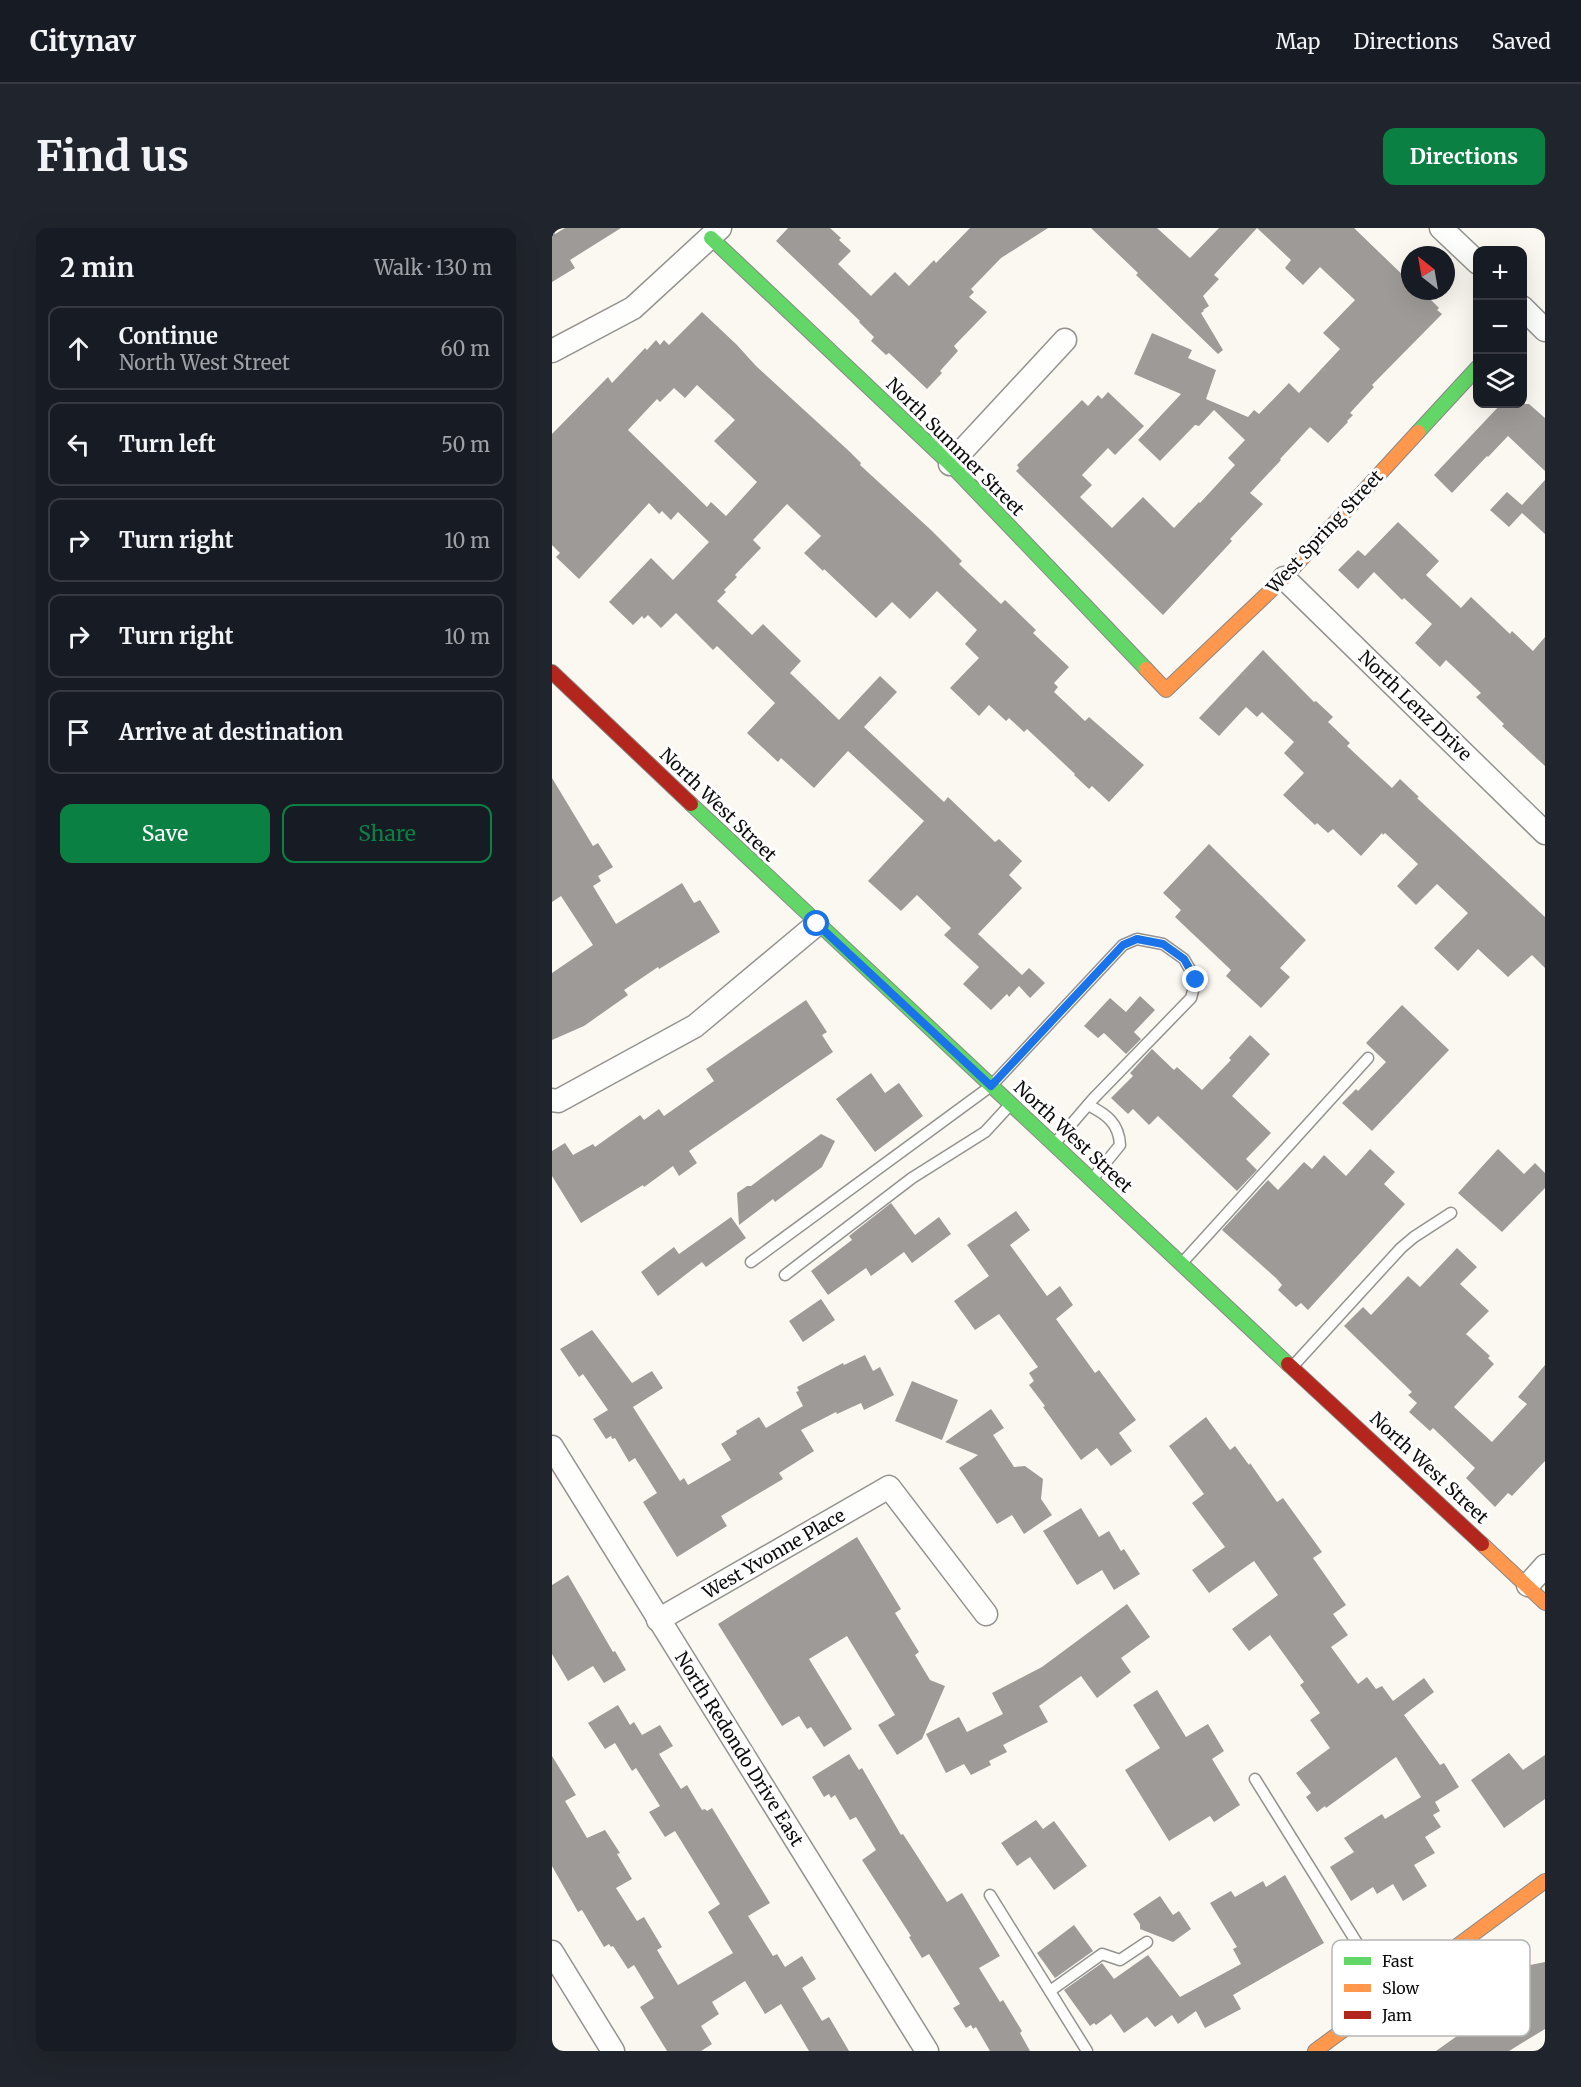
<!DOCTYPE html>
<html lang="en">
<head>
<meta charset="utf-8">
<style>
  body { margin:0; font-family:Merriweather,serif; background:#20242c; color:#f1f3f6 }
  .controls { position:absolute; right:18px; top:18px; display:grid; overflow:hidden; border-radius:12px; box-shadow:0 6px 24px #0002 }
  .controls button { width:54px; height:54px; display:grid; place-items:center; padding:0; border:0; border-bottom:2px solid #363941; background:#171b24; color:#f1f3f6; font:30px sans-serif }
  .compass { position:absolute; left:849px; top:18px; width:54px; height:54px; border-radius:50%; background:#171b24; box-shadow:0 6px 24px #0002; rotate:329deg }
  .stop { position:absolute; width:18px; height:18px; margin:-14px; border:4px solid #1a73e8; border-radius:50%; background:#fff }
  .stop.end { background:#1a73e8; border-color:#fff; box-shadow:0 2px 6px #0008 }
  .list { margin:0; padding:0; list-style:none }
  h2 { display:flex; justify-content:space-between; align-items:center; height:78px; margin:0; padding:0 24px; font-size:26px }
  h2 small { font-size:20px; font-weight:400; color:#9ea1a6 }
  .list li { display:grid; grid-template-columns:39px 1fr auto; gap:18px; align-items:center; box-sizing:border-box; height:84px; margin:0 12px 12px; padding:0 12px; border:2px solid #363941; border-radius:12px }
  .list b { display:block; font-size:22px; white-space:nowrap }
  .list p { margin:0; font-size:20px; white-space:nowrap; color:#9ea1a6 }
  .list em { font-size:20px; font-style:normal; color:#9ea1a6 }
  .actions { display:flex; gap:12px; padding:18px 24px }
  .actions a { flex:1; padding:14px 0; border:2px solid #0b8043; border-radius:12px; text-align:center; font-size:21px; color:#0b8043 }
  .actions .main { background:#0b8043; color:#fff }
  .icon { flex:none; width:33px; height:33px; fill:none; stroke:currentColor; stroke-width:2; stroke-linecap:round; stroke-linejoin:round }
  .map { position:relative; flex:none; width:993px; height:1823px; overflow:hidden; border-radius:12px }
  header { display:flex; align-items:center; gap:36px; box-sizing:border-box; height:84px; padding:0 30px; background:#171b24; border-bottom:2px solid #363941 }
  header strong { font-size:28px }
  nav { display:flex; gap:33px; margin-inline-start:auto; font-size:21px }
  .intro { display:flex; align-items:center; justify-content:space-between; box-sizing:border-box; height:144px; padding:0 36px }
  h1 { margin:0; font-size:42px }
  .button { padding:15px 27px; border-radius:12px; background:#0b8043; color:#fff; font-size:21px; font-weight:700 }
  main { display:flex; gap:36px; padding:0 36px }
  aside { flex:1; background:#171b24; border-radius:12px; box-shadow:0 6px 24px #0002 }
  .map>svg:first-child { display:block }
</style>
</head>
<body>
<header>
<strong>Citynav</strong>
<nav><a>Map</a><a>Directions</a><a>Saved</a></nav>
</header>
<div class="intro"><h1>Find us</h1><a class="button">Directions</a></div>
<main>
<aside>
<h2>2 min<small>Walk · 130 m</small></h2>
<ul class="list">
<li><svg class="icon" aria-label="ahead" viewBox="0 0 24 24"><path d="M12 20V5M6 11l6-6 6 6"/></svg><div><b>Continue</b><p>North West Street</p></div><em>60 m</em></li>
<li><svg class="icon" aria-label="left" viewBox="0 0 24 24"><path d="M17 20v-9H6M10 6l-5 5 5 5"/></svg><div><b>Turn left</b></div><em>50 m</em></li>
<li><svg class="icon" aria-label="right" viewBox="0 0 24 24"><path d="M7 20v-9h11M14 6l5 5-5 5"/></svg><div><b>Turn right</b></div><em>10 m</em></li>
<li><svg class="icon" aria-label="right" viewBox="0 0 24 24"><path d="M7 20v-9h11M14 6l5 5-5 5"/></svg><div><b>Turn right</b></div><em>10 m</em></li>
<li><svg class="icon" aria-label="arrive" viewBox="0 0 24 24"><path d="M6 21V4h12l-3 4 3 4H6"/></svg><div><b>Arrive at destination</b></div></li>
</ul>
<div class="actions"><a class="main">Save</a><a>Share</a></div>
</aside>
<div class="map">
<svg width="993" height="1823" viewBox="0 0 993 1823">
  <rect width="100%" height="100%" fill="#fbf8f1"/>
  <g fill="#9e9a97" fill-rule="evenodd">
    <path d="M 13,0 L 69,0 L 18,32 L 23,40 L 0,54 L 0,2 L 3,6 Z"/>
    <path d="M 236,0 L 278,0 L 289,10 L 287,12 L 299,23 L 286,36 L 319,68 L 343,44 L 357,58 L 382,32 L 384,35 L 418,0 L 496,0 L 449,30 L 419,61 L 422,64 L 417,69 L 435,84 L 402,118 L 406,123 L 388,143 L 390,145 L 375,161 L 337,125 L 334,127 L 319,113 L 322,109 L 307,94 L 308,93 L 224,13 Z"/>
    <path d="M 539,0 L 605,0 L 638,30 L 667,0 L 802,0 L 858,54 L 858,63 L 870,63 L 887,80 L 885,82 L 890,86 L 820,157 L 822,159 L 798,185 L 801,187 L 795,193 L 796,194 L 776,215 L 758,199 L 728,231 L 729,232 L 698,265 L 711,276 L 678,311 L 680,313 L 611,387 L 464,243 L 467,240 L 465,237 L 530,172 L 536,178 L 546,167 L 550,171 L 556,164 L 592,198 L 563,227 L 556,220 L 530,247 L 540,257 L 528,269 L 560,300 L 591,269 L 622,300 L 647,274 L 648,275 L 683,237 L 676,230 L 693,212 L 662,182 L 647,198 L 643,197 L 608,233 L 586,212 L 629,166 L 582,146 L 600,105 L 640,122 L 636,130 L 664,142 L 654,171 L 696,189 L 702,182 L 707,186 L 737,155 L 747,165 L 788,121 L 771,105 L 803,72 L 768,39 L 751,57 L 733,40 L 739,32 L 705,0 L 662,47 L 667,51 L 651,68 L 657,78 L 651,82 L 652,83 L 649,85 L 671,122 L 666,126 L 584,47 L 586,45 Z"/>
    <path d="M 150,84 L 185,117 L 204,138 L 298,224 L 309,235 L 308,237 L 379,302 L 410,333 L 407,336 L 449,376 L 453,372 L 484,402 L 481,405 L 517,439 L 502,455 L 506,459 L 502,464 L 533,493 L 537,489 L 592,537 L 557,574 L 540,558 L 537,561 L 522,547 L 523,546 L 475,501 L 472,504 L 457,490 L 454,493 L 437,477 L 427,488 L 398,460 L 427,430 L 413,416 L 425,402 L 385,363 L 358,391 L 340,374 L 324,390 L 272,341 L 271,343 L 252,325 L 269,308 L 235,276 L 201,312 L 209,320 L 183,347 L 185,349 L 172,362 L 174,364 L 165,373 L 200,407 L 211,396 L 249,433 L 238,445 L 287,492 L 328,448 L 345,464 L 312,499 L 392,574 L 396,569 L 443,614 L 447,611 L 470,633 L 457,647 L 470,660 L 426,706 L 470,747 L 477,740 L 493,755 L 478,770 L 467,758 L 457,769 L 455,766 L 439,782 L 411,756 L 427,739 L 392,707 L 399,700 L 365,667 L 349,683 L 316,653 L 372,593 L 296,523 L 262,560 L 229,530 L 226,534 L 195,505 L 223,475 L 165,418 L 161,422 L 124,385 L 109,400 L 96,387 L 92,391 L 90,388 L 81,397 L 57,374 L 99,330 L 121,352 L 157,314 L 126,284 L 119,292 L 110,283 L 107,286 L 97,275 L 27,351 L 4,329 L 8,325 L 0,317 L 0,206 L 56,149 L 60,155 L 93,120 L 95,122 L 104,112 L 108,117 L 112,112 L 117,117 ZM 145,157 L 183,192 L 162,213 L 205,254 L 174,288 L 159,274 L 155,279 L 76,202 L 105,171 L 108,174 L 122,160 L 133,170 Z"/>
    <path d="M 949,176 L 977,176 L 993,190 L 993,243 L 956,208 L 936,229 L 935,228 L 900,265 L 882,247 Z"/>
    <path d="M 993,252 L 993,306 L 970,285 L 957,299 L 938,282 L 955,264 L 970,277 Z"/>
    <path d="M 846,294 L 887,333 L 874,347 L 909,380 L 919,369 L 958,406 L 960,403 L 981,423 L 993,409 L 993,538 L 950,498 L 952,496 L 924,469 L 929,465 L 894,432 L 888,439 L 863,415 L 880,396 L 852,370 L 850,372 L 822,344 L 806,361 L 786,342 L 806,322 L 813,328 Z"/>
    <path d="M 711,422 L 762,474 L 764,473 L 781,489 L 776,494 L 798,515 L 795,518 L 840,560 L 848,551 L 867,569 L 865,570 L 993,689 L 993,740 L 980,727 L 956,749 L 926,721 L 906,743 L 882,720 L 916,685 L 885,656 L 864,677 L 845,658 L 866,636 L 833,605 L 831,607 L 830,605 L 809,628 L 781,601 L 776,605 L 765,595 L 763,597 L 731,567 L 752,545 L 732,525 L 742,514 L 710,484 L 705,489 L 694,479 L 667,508 L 647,490 Z"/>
    <path d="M 0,550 L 41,618 L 46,615 L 61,639 L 46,648 L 49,653 L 41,658 L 64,696 L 130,655 L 142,675 L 148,672 L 168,704 L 107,741 L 106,739 L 72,762 L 76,767 L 32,798 L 0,812 L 0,745 L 41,717 L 9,668 L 0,674 Z"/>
    <path d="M 657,616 L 754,712 L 728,740 L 738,749 L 709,780 L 674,748 L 679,742 L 623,689 L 629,682 L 611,665 Z"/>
    <path d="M 588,768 L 603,782 L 582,804 L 589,811 L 574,826 L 552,805 L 546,810 L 532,798 L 558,770 L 574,784 Z"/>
    <path d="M 254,772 L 275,804 L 270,807 L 281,824 L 137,923 L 145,935 L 127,948 L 121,938 L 92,959 L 91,957 L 29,995 L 0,948 L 0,923 L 13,915 L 21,927 L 41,916 L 43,919 L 88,887 L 92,892 L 107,881 L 112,888 L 162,853 L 154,841 Z"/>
    <path d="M 850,777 L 897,822 L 820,903 L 790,875 L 804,861 L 806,863 L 834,834 L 814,815 Z"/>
    <path d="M 698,807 L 718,826 L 680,868 L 719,905 L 694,931 L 705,942 L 685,963 L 606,888 L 597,897 L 581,881 L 576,886 L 559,870 L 581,848 L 578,845 L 600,821 L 622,842 L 625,839 L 650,862 L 679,832 L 677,830 Z"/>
    <path d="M 319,845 L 333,865 L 347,855 L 371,888 L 323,924 L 284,871 Z"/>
    <path d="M 269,906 L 283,913 L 270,939 L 223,974 L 221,971 L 187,997 L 185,965 L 195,958 L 199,958 Z"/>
    <path d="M 818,921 L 843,944 L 832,956 L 853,976 L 756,1082 L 749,1075 L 744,1079 L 726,1062 L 730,1057 L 724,1050 L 670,1002 L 716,952 L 726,962 L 752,934 L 760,941 L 772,927 L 794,948 Z"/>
    <path d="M 946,921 L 972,946 L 983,935 L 993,945 L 993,960 L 950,1004 L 906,965 Z"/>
    <path d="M 339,975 L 363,1007 L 387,989 L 399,1006 L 360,1035 L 352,1024 L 319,1048 L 314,1040 L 276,1067 L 259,1043 L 300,1012 L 297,1008 Z"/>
    <path d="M 464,983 L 478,1002 L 458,1017 L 495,1068 L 508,1058 L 521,1077 L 504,1091 L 543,1145 L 547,1142 L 584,1192 L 567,1205 L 580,1223 L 559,1238 L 545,1220 L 529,1232 L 491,1179 L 493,1178 L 477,1157 L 482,1153 L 477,1145 L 486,1139 L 447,1086 L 423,1102 L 402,1073 L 437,1048 L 415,1017 Z"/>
    <path d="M 179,989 L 194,1010 L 154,1039 L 150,1034 L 106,1068 L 89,1044 L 122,1019 L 127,1026 Z"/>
    <path d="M 905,1020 L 925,1039 L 908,1056 L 937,1083 L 914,1106 L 938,1128 L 936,1130 L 942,1136 L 902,1179 L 940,1214 L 975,1176 L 966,1169 L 993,1137 L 993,1233 L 960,1268 L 956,1265 L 943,1279 L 914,1250 L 923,1240 L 881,1200 L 878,1203 L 857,1184 L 865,1175 L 856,1167 L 860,1164 L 792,1098 L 811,1079 L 819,1087 L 856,1048 L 868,1059 Z"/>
    <path d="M 269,1071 L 283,1092 L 251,1114 L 237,1093 Z"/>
    <path d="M 40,1102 L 80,1155 L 100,1143 L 111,1160 L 81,1179 L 128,1253 L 132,1250 L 136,1257 L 179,1232 L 169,1216 L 185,1206 L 184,1203 L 207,1189 L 214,1200 L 251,1178 L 244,1164 L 247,1163 L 245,1159 L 291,1135 L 292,1137 L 313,1127 L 321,1143 L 328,1139 L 342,1167 L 312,1182 L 309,1175 L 285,1186 L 284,1184 L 249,1202 L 262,1223 L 227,1245 L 231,1251 L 169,1288 L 175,1298 L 125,1329 L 91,1274 L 105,1265 L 83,1230 L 77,1234 L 63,1210 L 60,1211 L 59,1208 L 54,1211 L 41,1191 L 56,1182 L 31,1146 L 27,1149 L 8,1121 Z"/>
    <path d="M 360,1153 L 406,1172 L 390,1212 L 343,1193 Z"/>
    <path d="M 439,1181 L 452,1200 L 441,1207 L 462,1239 L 473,1238 L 491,1251 L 489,1271 L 500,1287 L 472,1306 L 460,1287 L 445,1296 L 407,1240 L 426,1227 L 393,1214 Z"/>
    <path d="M 654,1189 L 678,1222 L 683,1218 L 697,1237 L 698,1235 L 725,1274 L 731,1270 L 770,1324 L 761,1330 L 794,1377 L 781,1386 L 796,1407 L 779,1419 L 806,1456 L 815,1449 L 824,1461 L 830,1458 L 841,1473 L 872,1450 L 882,1464 L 852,1487 L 888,1537 L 892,1535 L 907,1559 L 883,1574 L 888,1583 L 881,1587 L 889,1599 L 873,1609 L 883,1625 L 862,1637 L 875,1658 L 851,1673 L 841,1656 L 825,1666 L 821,1659 L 799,1673 L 778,1639 L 802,1624 L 792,1610 L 830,1586 L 833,1591 L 869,1569 L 844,1529 L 774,1580 L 773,1578 L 765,1584 L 754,1569 L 759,1565 L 744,1545 L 778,1520 L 758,1492 L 768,1485 L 748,1457 L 752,1454 L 718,1407 L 697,1423 L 680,1401 L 726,1367 L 702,1333 L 657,1365 L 640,1342 L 673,1319 L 640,1275 L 652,1266 L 617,1218 Z"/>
    <path d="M 529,1280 L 547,1309 L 557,1303 L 569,1323 L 572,1321 L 588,1346 L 562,1362 L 550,1342 L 525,1357 L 491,1303 Z"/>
    <path d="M 305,1309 L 349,1381 L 343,1385 L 367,1424 L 363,1427 L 378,1452 L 393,1458 L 370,1511 L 345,1527 L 326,1497 L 343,1487 L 295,1408 L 257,1431 L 300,1501 L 272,1519 L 259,1499 L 255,1501 L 247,1488 L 230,1498 L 166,1396 Z"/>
    <path d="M 16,1347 L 61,1424 L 63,1423 L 74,1442 L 52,1455 L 41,1438 L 16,1453 L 0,1426 L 0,1357 Z"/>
    <path d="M 575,1376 L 598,1409 L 569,1430 L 579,1444 L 545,1470 L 529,1448 L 487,1478 L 496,1494 L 451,1517 L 455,1524 L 437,1533 L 439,1537 L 419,1547 L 412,1536 L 394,1545 L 374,1506 L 407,1489 L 415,1504 L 451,1486 L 440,1465 L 490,1439 Z"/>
    <path d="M 605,1462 L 634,1509 L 656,1496 L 672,1523 L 660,1531 L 688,1577 L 662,1594 L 658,1588 L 617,1613 L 573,1542 L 608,1520 L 581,1477 Z"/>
    <path d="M 66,1477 L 78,1497 L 82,1494 L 90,1507 L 108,1497 L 121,1518 L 107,1526 L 129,1561 L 135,1557 L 150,1582 L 153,1581 L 155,1583 L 160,1580 L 218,1675 L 196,1688 L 221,1728 L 225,1726 L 233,1739 L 250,1728 L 264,1751 L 250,1760 L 270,1793 L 277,1789 L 297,1823 L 257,1823 L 229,1776 L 213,1786 L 193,1753 L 160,1774 L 167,1786 L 149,1798 L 160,1816 L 149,1823 L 115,1823 L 88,1779 L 102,1770 L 82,1737 L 76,1741 L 61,1718 L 59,1719 L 57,1716 L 52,1719 L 30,1682 L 26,1684 L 0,1638 L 0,1528 L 24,1567 L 13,1573 L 35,1610 L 53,1602 L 68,1625 L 65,1626 L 80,1651 L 64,1660 L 85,1693 L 92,1689 L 110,1719 L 105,1722 L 126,1757 L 181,1725 L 156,1684 L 168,1676 L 123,1603 L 113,1609 L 97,1584 L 108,1578 L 84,1540 L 80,1543 L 63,1515 L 53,1521 L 36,1495 Z"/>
    <path d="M 957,1525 L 971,1542 L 993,1527 L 993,1571 L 952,1600 L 919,1552 Z"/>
    <path d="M 297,1526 L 307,1542 L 310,1540 L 349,1607 L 351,1606 L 395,1674 L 410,1665 L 448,1728 L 427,1740 L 448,1774 L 451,1772 L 470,1803 L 468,1805 L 478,1823 L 438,1823 L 424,1799 L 421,1801 L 419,1797 L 414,1800 L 401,1780 L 408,1776 L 377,1726 L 370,1730 L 357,1709 L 359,1708 L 310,1632 L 324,1622 L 304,1589 L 298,1592 L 283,1567 L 279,1570 L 277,1566 L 272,1569 L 260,1549 Z"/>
    <path d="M 484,1592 L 491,1601 L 502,1593 L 535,1638 L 502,1662 L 478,1629 L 465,1638 L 449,1615 Z"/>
    <path d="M 733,1647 L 772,1715 L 681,1767 L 689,1781 L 653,1800 L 644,1783 L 626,1796 L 620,1787 L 603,1799 L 595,1789 L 572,1805 L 559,1786 L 544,1797 L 542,1795 L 538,1798 L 512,1762 L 550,1735 L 562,1751 L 596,1727 L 628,1769 L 689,1736 L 681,1721 L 685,1719 L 658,1675 L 679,1663 L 683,1669 L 711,1653 L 714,1659 Z"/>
    <path d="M 608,1668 L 621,1687 L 627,1683 L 639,1701 L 621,1714 L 588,1701 L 588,1696 L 581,1686 Z"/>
    <path d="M 522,1697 L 541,1723 L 503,1750 L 485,1725 Z"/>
    <path d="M 993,1734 L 993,1801 L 957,1823 L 884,1823 L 960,1769 L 953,1758 L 973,1743 L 973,1738 Z"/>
  </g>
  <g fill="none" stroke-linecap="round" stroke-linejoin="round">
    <g stroke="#949390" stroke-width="13">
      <g id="lane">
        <path d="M 536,877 C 554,886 567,895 568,917 L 542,949"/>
        <path d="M 199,1034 L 439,858 L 571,717 L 585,711 L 611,716 L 632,731 L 644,752 L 639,770 L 541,871 L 504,914"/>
        <path d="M 630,1035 L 816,830"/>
        <path d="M 233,1047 L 360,950 L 433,904 L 457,878"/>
        <path d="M 741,1138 L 849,1020 L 862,1009 L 899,985"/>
        <path d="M 703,1551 L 836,1765"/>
        <path d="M 438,1667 L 535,1823"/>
        <path d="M 498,1763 L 550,1726 L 568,1732 L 595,1714"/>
      </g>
    </g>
    <g stroke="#949390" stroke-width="25">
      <g id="street">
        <path d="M 889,0 L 926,35"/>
        <path d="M 970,79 L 993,102"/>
        <path d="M 0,123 L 81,80 L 168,0"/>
        <path d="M 398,236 L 513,112"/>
        <path d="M 732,350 L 993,605"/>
        <path d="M 0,872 L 6,873 L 143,798 L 265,696"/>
        <path d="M 0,1219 L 375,1823"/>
        <path d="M 976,1357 L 993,1338"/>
        <path d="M 106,1392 L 337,1259 L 434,1386"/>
        <path d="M 0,1724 L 61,1823"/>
      </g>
    </g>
    <g stroke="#8b8986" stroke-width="16">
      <g id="fast">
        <path d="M 159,10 L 398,236 L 594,441"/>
        <path d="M 866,204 L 926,139"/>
        <path d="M 139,576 L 736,1136"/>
      </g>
    </g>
    <g stroke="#8b8986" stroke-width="16">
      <g id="slow">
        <path d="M 594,441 L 614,462 L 732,350 L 866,204"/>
        <path d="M 930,1316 L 993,1375"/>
        <path d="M 763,1823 L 993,1653"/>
      </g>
    </g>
    <g stroke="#8b8986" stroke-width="16">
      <g id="jam">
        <path d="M 0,444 L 139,576"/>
        <path d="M 736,1136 L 930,1316"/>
      </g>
    </g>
    <use href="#lane" stroke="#fefefd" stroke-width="10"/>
    <use href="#street" stroke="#fefefd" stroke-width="22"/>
    <use href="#fast" stroke="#63d668" stroke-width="14"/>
    <use href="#slow" stroke="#ff974d" stroke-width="14"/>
    <use href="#jam" stroke="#b3261e" stroke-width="14"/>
  </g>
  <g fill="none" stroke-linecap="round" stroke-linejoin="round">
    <path stroke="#1a73e8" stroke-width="8" d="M 265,696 L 439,858 L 571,717 L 585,711 L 611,716 L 632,731 L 644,752"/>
  </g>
  <g text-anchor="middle" stroke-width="6" stroke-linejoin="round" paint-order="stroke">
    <g font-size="18" fill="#0d0d0d" stroke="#fff">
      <text transform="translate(403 219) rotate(45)" y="6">North Summer Street</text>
      <text transform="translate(773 304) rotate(-47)" y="6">West Spring Street</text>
      <text transform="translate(863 478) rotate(44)" y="6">North Lenz Drive</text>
      <text transform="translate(166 577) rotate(44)" y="6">North West Street</text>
      <text transform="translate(521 909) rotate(43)" y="6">North West Street</text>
      <text transform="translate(877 1240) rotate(43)" y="6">North West Street</text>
      <text transform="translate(222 1326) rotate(-30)" y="6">West Yvonne Place</text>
      <text transform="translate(187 1521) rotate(58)" y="6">North Redondo Drive East</text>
    </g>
  </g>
  <rect x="780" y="1712" width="198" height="96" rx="9" fill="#fff" stroke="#b6b6b6" stroke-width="1.5"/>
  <rect x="792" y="1729" width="27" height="8" fill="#63d668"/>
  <rect x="792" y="1756" width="27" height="8" fill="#ff974d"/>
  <rect x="792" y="1783" width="27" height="8" fill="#b3261e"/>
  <g font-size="16" fill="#0d0d0d">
    <text x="830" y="1739">Fast</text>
    <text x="830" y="1766">Slow</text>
    <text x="830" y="1793">Jam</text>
  </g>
</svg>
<div class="controls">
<button>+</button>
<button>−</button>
<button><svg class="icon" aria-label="layers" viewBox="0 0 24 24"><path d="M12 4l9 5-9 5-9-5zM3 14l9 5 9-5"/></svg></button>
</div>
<svg class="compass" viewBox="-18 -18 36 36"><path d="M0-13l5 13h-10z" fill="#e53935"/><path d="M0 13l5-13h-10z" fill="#9ea1a6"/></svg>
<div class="stop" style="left:265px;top:696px"></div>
<div class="stop end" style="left:644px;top:752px"></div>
</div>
</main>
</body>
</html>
